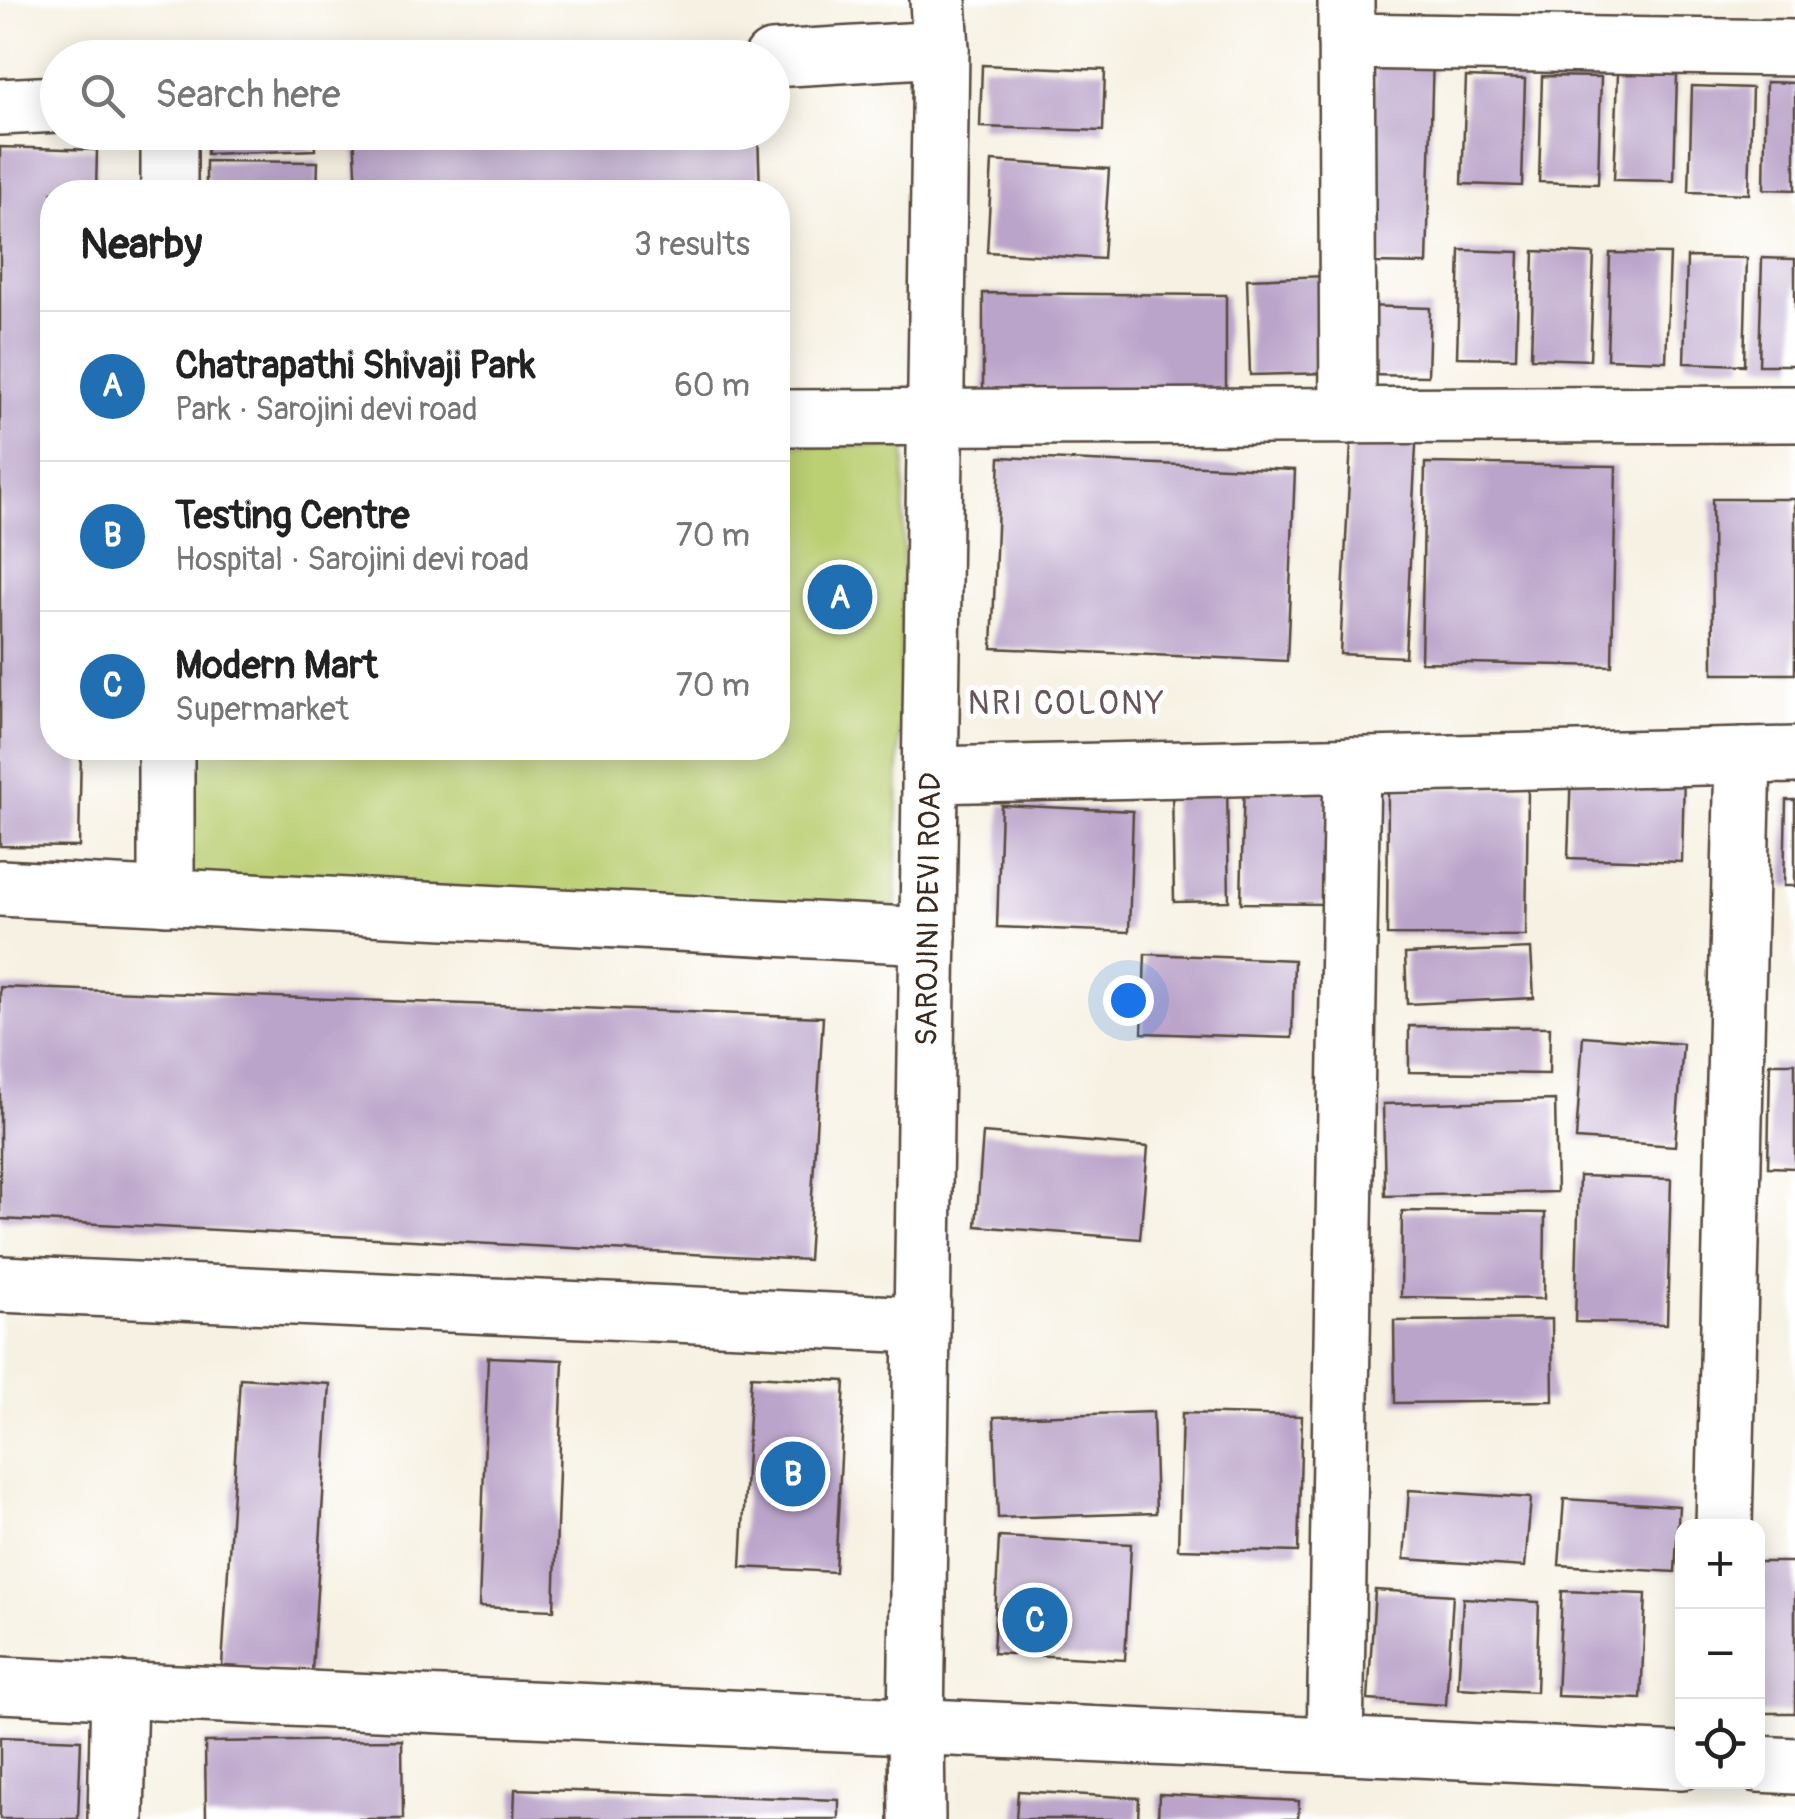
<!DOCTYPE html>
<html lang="en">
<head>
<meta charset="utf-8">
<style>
  body { margin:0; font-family:Pangolin,sans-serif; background:#f6f6f6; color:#222 }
  .controls { position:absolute; right:30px; bottom:30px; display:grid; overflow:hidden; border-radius:20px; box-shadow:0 5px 25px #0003 }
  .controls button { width:90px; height:90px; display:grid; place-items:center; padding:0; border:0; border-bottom:2px solid #e0e0e0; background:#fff; color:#222; font:50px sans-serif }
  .you { position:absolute; left:1128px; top:1000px; width:35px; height:35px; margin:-25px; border:8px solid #fff; border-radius:50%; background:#1a73e8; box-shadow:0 0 0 15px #1a73e833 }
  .badge { display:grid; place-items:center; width:65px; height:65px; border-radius:50%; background:#1f6fb2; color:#fff; font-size:32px; font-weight:700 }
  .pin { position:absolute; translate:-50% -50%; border:5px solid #fff; box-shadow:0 2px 10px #0006 }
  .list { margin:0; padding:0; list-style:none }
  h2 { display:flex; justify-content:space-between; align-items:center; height:130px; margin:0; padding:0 40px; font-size:42px }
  h2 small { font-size:32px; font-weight:400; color:#767676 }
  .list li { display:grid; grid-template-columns:65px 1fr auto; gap:30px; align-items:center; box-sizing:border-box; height:150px; padding:0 40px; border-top:2px solid #e0e0e0 }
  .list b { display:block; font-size:38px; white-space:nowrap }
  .list p { margin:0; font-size:32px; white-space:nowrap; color:#767676 }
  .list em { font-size:32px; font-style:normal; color:#767676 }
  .icon { flex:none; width:55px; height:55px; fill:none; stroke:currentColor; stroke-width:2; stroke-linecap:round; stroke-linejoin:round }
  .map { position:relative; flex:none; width:1795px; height:1819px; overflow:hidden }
  .search { position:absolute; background:#fff; box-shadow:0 5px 25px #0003; left:40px; top:40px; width:750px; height:110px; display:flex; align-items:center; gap:25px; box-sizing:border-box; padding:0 35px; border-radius:55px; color:#767676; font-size:38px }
  .panel { position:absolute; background:#fff; box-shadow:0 5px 25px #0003; left:40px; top:180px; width:750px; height:580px; border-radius:40px }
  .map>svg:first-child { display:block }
</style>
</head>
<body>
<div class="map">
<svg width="1795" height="1819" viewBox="0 0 1795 1819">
  <rect width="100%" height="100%" fill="#fff"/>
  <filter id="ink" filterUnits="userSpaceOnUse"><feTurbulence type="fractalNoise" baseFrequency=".01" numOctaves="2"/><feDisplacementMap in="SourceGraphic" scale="20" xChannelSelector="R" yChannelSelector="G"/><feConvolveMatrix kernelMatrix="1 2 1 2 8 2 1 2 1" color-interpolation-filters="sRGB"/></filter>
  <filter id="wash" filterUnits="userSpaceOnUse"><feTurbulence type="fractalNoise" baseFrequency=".0048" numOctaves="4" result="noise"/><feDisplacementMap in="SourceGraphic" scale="40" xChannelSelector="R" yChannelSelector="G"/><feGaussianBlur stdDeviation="2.25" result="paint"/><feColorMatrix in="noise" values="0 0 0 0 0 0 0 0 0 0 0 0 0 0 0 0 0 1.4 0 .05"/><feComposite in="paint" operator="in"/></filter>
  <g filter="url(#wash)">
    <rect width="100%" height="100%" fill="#f6f1e2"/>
    <path fill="#bbcf73" stroke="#7b7c48" stroke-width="2.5" d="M 778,444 L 905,447 L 896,907 L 176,893 L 179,748 L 778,748 Z"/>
    <g id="blocks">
      <g fill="#bba4ca">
        <path d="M 1375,53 L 1433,54 L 1427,264 L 1370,263 Z"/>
        <path d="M 982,65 L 1105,70 L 1103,131 L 980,127 Z"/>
        <path d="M 1618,73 L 1677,75 L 1674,181 L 1614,180 Z"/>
        <path d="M 1542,76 L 1601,77 L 1598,184 L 1539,182 Z"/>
        <path d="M 1466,77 L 1525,79 L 1522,186 L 1462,184 Z"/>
        <path d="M 1766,82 L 1795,83 L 1795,190 L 1764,189 Z"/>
        <path d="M 1692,86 L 1752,88 L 1749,194 L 1689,192 Z"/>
        <path d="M 207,132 L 314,132 L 315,150 L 207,154 Z"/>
        <path d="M 354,132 L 758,132 L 760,192 L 357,192 Z"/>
        <path d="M 0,147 L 97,150 L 96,192 L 52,192 L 52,748 L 81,748 L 79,847 L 0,846 Z"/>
        <path d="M 206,161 L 318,162 L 317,192 L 206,192 Z"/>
        <path d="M 992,161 L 1109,169 L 1103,259 L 987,252 Z"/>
        <path d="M 1460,250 L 1519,252 L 1516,358 L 1457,357 Z"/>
        <path d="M 1534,251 L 1594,254 L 1590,360 L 1531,358 Z"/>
        <path d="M 1610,253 L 1670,254 L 1666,361 L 1607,359 Z"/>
        <path d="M 1687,257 L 1747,258 L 1744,365 L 1684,363 Z"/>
        <path d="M 1762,258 L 1795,259 L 1795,365 L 1759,365 Z"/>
        <path d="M 1327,276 L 1330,373 L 1250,375 L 1247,279 Z"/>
        <path d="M 983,293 L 1226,295 L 1226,394 L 983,393 Z"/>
        <path d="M 1364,306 L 1430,308 L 1428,376 L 1362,375 Z"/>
        <path d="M 1352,423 L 1417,427 L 1405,657 L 1340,654 Z"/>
        <path d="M 1000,457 L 1295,470 L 1287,661 L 992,648 Z"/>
        <path d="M 1425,463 L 1616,466 L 1612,666 L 1421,662 Z"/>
        <path d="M 1712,499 L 1795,499 L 1795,674 L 1713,674 Z"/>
        <path d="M 1571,767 L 1684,771 L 1682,862 L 1568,858 Z"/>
        <path d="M 1244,776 L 1329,778 L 1326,904 L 1241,903 Z"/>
        <path d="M 1227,785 L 1229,901 L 1174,902 L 1172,786 Z"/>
        <path d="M 1388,788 L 1528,789 L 1526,936 L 1387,935 Z"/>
        <path d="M 1786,800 L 1795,800 L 1795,886 L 1784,886 Z"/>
        <path d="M 1001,805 L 1133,811 L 1129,932 L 997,927 Z"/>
        <path d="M 1531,949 L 1534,998 L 1407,1004 L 1405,954 Z"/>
        <path d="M 1145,954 L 1294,960 L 1292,1038 L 1142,1033 Z"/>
        <path d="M 0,987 L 823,1017 L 808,1260 L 0,1219 Z"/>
        <path d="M 1409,1026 L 1550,1027 L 1549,1074 L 1409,1072 Z"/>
        <path d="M 1583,1036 L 1683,1044 L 1675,1146 L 1576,1139 Z"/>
        <path d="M 1770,1063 L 1795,1063 L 1795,1168 L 1768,1167 Z"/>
        <path d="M 1555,1100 L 1557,1192 L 1385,1196 L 1383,1104 Z"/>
        <path d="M 983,1133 L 1148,1147 L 1140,1239 L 976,1226 Z"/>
        <path d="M 1579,1176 L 1671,1179 L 1667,1324 L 1575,1322 Z"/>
        <path d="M 1402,1211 L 1545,1213 L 1544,1299 L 1401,1297 Z"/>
        <path d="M 1552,1319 L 1553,1401 L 1395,1403 L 1394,1321 Z"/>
        <path d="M 488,1357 L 563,1360 L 554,1610 L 479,1607 Z"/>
        <path d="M 751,1376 L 845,1381 L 835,1572 L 741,1567 Z"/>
        <path d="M 240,1378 L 330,1384 L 312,1672 L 222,1666 Z"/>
        <path d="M 1153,1412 L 1156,1513 L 998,1518 L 994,1417 Z"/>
        <path d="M 1182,1413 L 1302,1416 L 1298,1552 L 1178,1549 Z"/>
        <path d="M 1409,1490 L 1531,1498 L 1525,1567 L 1404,1559 Z"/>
        <path d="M 1564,1499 L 1679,1506 L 1675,1572 L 1559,1565 Z"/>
        <path d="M 999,1537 L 1131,1544 L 1125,1660 L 993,1653 Z"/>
        <rect x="1758" y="1562" width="37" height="151"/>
        <path d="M 1375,1590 L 1453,1595 L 1446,1705 L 1368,1700 Z"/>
        <path d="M 1562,1591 L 1646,1594 L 1641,1699 L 1557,1696 Z"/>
        <path d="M 1463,1598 L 1539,1602 L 1536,1692 L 1458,1688 Z"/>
        <path d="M 0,1737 L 81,1740 L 78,1819 L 0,1819 Z"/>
        <path d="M 402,1740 L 403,1819 L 206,1819 L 205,1742 Z"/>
        <path d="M 515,1789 L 839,1800 L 839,1819 L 514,1819 Z"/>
        <path d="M 1018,1791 L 1139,1798 L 1138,1819 L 1016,1819 Z"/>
        <path d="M 1159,1794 L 1299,1801 L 1298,1819 L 1158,1819 Z"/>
      </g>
    </g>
  </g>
  <g filter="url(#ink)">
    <use href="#blocks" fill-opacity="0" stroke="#57483b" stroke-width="2.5"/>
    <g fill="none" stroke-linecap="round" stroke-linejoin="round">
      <g stroke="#57483b" stroke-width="60">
        <g id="minor">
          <path d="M 1346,0 L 1348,416"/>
          <path d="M 1346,41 L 1795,48"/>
          <path d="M 772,59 L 941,49"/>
          <path d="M 0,107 L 58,104"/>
          <path d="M 169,192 L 169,132"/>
          <path d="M 778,418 L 1795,414"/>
          <path d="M 930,775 L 1795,755"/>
          <path d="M 0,888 L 928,936"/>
          <path d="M 166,897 L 166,748"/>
          <path d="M 0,1284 L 921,1325"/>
          <path d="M 1724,1526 L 1743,756"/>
          <path d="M 0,1685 L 1682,1761"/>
          <path d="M 1335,1745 L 1352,765"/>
          <path d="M 1758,1764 L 1795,1766"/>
          <path d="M 116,1819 L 119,1690"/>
          <path id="s1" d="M 917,1819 L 916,1727 L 941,49 L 938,0"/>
        </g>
      </g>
      <use href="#minor" stroke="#fff" stroke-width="55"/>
    </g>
  </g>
  <g text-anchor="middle" stroke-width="10" stroke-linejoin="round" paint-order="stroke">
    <g font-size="30" fill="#3b2a1e" stroke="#fff">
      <text dy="10" stroke="none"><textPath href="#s1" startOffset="910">SAROJINI DEVI ROAD</textPath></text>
    </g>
    <g font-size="32" letter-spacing="2.5" fill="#68555a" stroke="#fff">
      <text x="1067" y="714">NRI COLONY</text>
    </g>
  </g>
</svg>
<div class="controls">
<button>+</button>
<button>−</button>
<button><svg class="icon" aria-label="locate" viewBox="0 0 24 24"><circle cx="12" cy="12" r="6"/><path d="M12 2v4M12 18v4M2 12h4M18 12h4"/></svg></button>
</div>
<div class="you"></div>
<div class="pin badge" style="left:840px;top:597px">A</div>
<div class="pin badge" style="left:793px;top:1474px">B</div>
<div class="pin badge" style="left:1035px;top:1620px">C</div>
<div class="search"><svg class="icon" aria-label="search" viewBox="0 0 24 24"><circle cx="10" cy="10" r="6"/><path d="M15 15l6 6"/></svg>Search here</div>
<section class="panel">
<h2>Nearby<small>3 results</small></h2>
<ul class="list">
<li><span class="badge">A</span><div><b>Chatrapathi Shivaji Park</b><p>Park · Sarojini devi road</p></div><em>60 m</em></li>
<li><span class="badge">B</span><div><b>Testing Centre</b><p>Hospital · Sarojini devi road</p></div><em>70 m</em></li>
<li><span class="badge">C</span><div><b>Modern Mart</b><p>Supermarket</p></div><em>70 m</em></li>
</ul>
</section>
</div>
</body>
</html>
